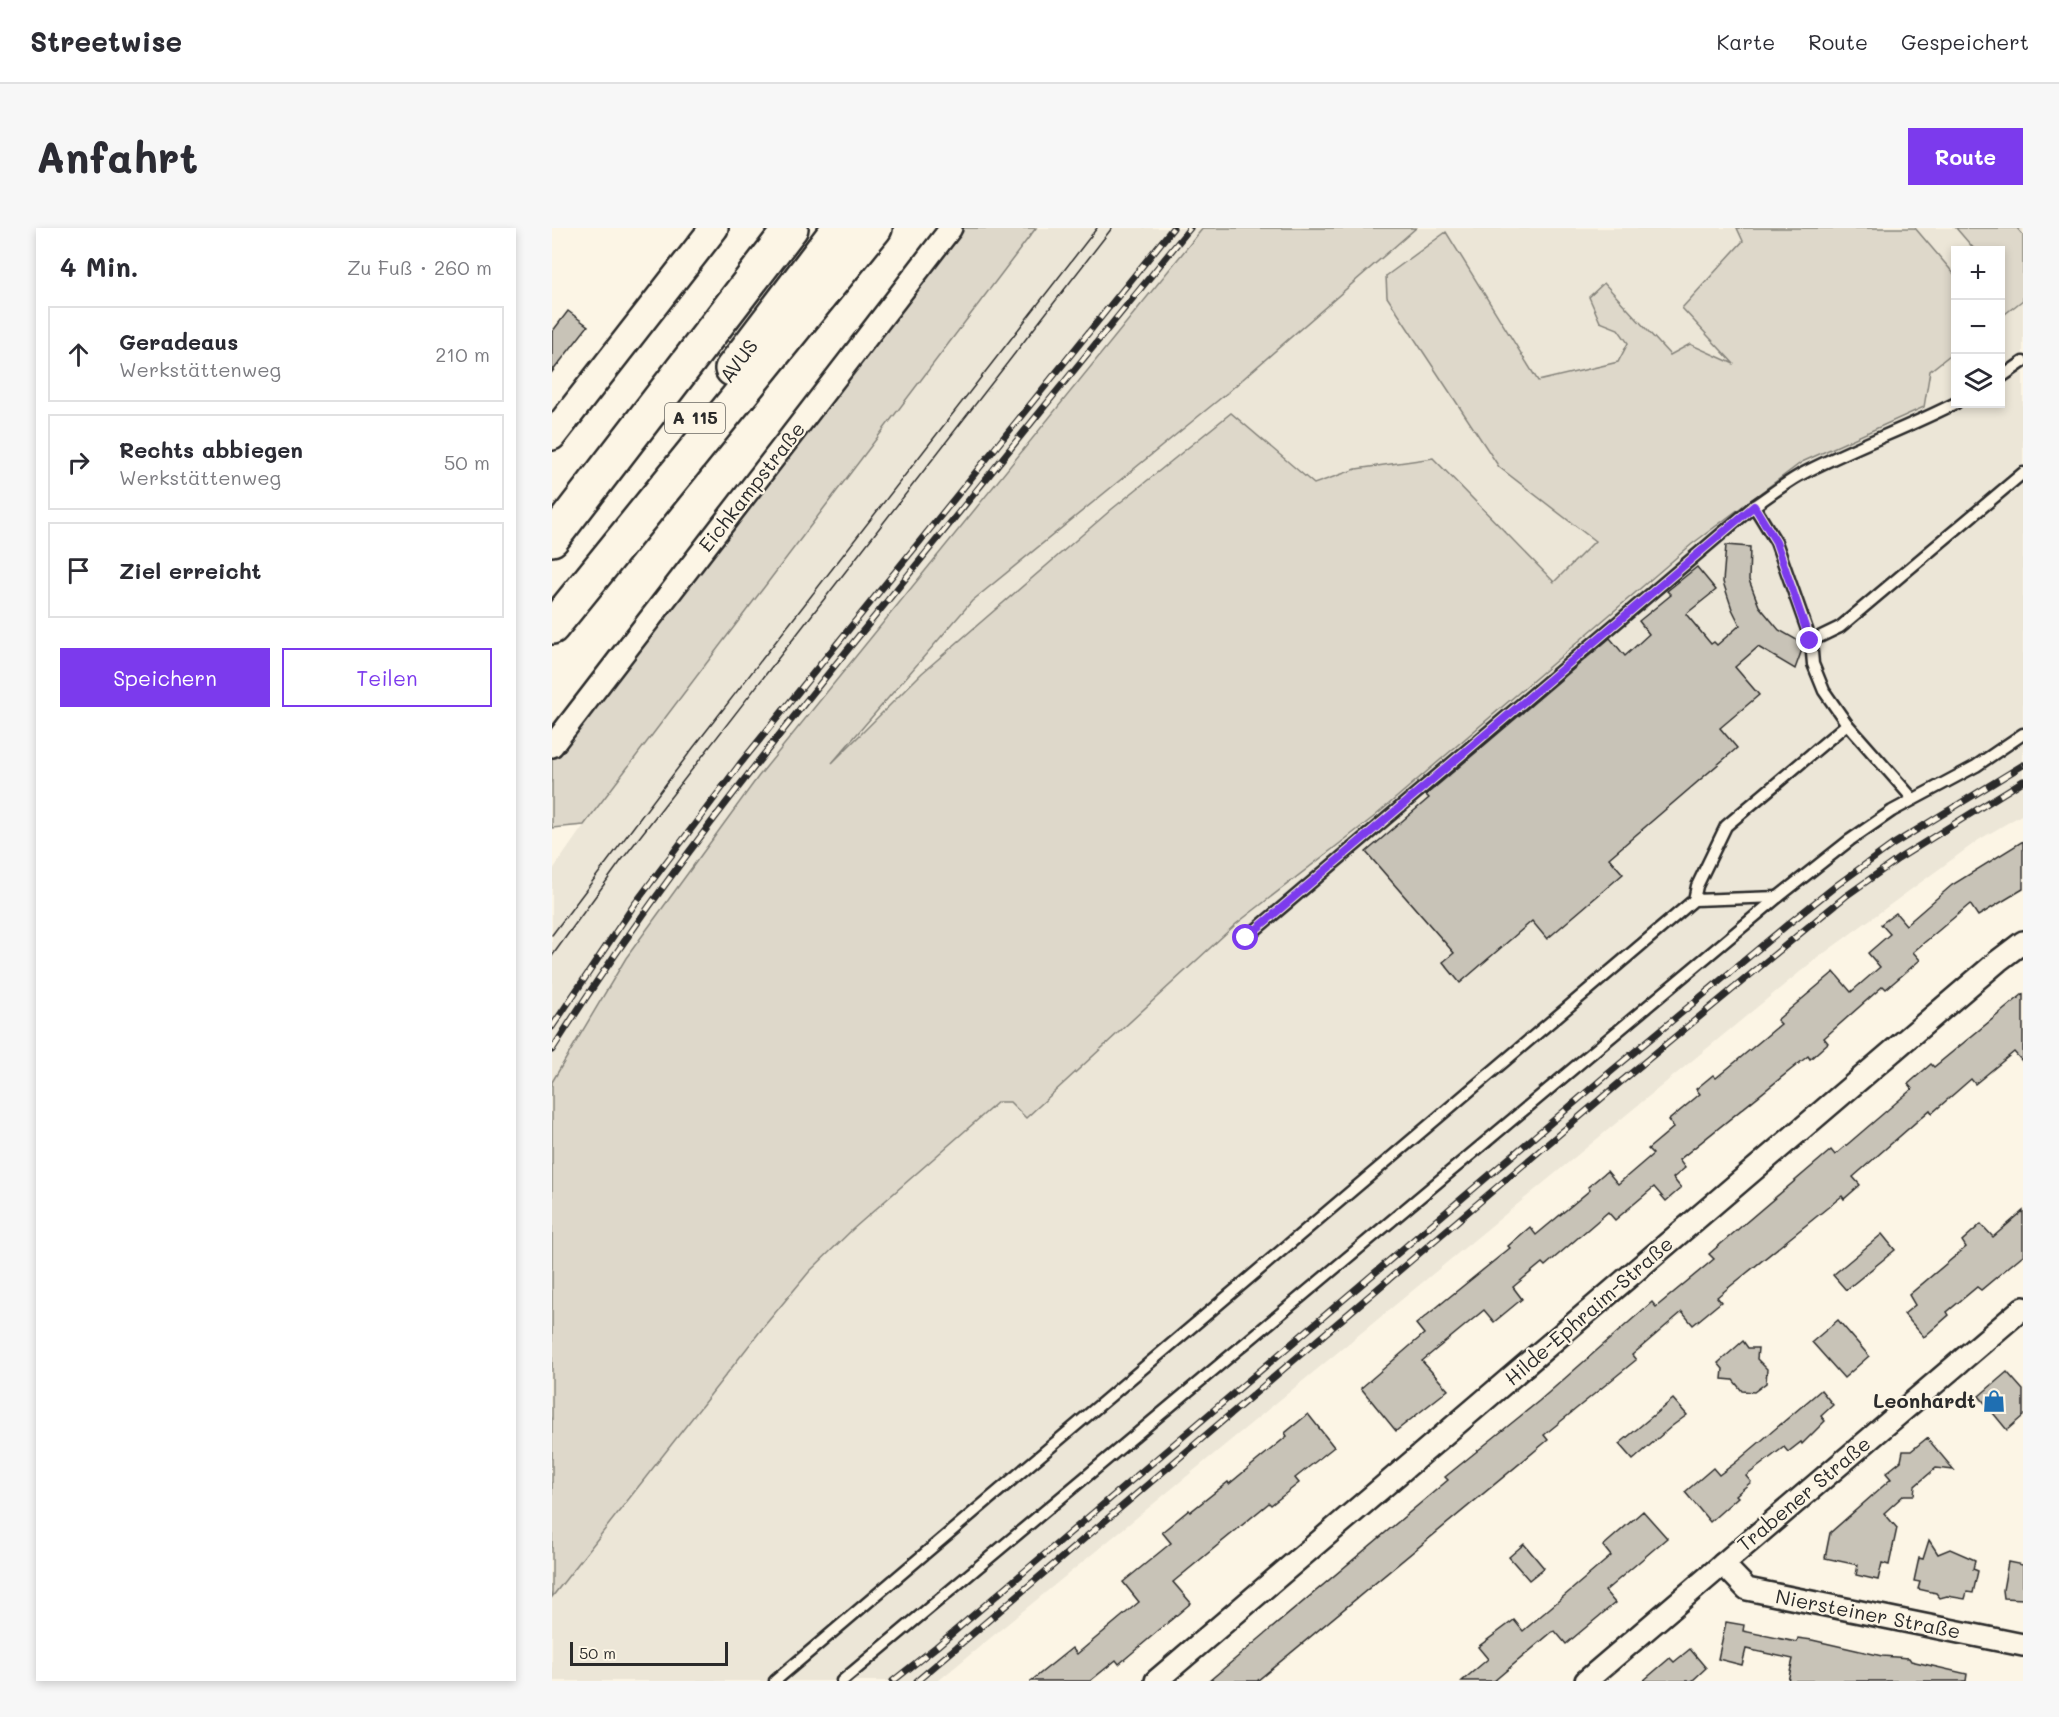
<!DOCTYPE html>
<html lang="de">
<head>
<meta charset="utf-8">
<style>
  body { margin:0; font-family:Mali,sans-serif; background:#f7f7f7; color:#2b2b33 }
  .controls { position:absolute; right:18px; top:18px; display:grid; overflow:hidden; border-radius:0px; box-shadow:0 3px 9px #0003 }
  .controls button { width:54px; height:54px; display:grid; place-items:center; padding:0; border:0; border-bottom:2px solid #e1e1e2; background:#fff; color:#2b2b33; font:30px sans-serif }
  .scale { position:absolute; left:18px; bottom:15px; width:158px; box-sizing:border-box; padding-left:6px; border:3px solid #2b2b2b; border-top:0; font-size:16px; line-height:21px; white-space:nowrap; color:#2b2b2b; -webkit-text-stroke:4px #fcf5e5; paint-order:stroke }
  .stop { position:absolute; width:18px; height:18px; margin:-14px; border:4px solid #7c3aed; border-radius:50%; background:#fff }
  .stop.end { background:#7c3aed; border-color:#fff; box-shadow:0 2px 6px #0008 }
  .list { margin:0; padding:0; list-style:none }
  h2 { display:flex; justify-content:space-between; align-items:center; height:78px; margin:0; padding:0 24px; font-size:26px }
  h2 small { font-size:20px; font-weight:400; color:#7c7c81 }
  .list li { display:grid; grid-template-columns:39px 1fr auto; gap:18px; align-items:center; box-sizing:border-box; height:96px; margin:0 12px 12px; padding:0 12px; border:2px solid #e1e1e2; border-radius:0px }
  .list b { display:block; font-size:22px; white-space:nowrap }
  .list p { margin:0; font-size:20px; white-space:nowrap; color:#7c7c81 }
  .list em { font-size:20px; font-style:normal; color:#7c7c81 }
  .actions { display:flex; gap:12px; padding:18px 24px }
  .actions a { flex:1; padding:14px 0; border:2px solid #7c3aed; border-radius:0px; text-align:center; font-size:21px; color:#7c3aed }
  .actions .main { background:#7c3aed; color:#fff }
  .icon { flex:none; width:33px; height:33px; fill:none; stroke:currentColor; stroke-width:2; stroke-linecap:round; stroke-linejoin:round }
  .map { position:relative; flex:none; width:1471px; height:1453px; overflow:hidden; border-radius:0px }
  header { display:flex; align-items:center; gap:36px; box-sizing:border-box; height:84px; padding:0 30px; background:#fff; border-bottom:2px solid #e1e1e2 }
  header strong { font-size:28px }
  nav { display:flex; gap:33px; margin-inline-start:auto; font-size:21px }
  .intro { display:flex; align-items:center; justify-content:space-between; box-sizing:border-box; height:144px; padding:0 36px }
  h1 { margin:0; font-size:42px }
  .button { padding:15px 27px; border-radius:0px; background:#7c3aed; color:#fff; font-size:21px; font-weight:700 }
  main { display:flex; gap:36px; padding:0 36px }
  aside { flex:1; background:#fff; border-radius:0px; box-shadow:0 3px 9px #0003 }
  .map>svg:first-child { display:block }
</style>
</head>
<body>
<header>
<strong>Streetwise</strong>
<nav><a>Karte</a><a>Route</a><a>Gespeichert</a></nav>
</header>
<div class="intro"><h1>Anfahrt</h1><a class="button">Route</a></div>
<main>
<aside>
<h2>4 Min.<small>Zu Fuß · 260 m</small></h2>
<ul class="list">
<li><svg class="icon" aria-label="ahead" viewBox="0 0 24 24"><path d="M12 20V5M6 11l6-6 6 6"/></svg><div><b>Geradeaus</b><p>Werkstättenweg</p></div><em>210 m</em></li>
<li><svg class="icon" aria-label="right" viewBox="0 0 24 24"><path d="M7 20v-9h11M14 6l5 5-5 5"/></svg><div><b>Rechts abbiegen</b><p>Werkstättenweg</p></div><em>50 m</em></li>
<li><svg class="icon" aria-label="arrive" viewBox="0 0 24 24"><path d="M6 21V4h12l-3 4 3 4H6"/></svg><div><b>Ziel erreicht</b></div></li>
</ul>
<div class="actions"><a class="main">Speichern</a><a>Teilen</a></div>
</aside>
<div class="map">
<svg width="1471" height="1453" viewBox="0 0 1471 1453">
  <rect width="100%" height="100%" fill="#fcf5e5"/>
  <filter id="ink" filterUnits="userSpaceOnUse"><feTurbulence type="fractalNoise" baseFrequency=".0167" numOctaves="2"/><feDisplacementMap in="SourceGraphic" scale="12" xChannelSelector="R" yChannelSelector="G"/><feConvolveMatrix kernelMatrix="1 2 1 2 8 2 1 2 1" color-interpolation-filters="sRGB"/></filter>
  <g filter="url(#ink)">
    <path fill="#ece6d7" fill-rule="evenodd" d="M 484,0 L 1471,0 L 1471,586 L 1428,611 L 1260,734 L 386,1453 L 0,1453 L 0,643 L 32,597 ZM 1404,22 L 1448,22 L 1448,176 L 1404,176 Z"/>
    <g fill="#ded8ca" stroke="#84827a" stroke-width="1.5">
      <path d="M 408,0 L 484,0 L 32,597 L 0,600 L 0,530 Z"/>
      <path d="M 651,0 L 864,0 L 675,165 L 420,373 L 280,535 L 370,445 L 560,281 L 679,185 L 762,256 L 804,241 L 881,230 L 1002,354 L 1043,313 L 947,239 L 835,69 L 834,48 L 894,4 L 986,153 L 1066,134 L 1076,115 L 1066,101 L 1048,94 L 1037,69 L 1052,55 L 1118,127 L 1138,116 L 1182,136 L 1130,80 L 1191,13 L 1185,0 L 1363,0 L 1403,47 L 1403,123 L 1378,143 L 1372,179 L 1250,234 L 1140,316 L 823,588 L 684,696 L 474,890 L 458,874 L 446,874 L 301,1001 L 257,1044 L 213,1097 L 0,1369 L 0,854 L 74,730 L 206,549 Z"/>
      <path d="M 1404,0 L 1465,0 L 1471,7 L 1471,72 L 1449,89 L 1448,22 L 1423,22 Z"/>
    </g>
    <g fill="#c8c3b7" stroke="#2b2b2b" stroke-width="1.5">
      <path d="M 16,83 L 36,98 L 0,144 L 0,104 Z"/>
      <path d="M 1174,317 L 1198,319 L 1197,352 L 1207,378 L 1227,402 L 1252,416 L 1243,441 L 1206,419 L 1183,439 L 1207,467 L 1168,500 L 1185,520 L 1057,630 L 1071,646 L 995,711 L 980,693 L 908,755 L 891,734 L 902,725 L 814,624 L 877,570 L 874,567 L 1058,410 L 1073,428 L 1097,406 L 1087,393 L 1119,367 L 1115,363 L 1145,339 L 1164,362 L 1134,386 L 1159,416 L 1162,414 L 1165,417 L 1188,397 L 1180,381 L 1171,354 Z"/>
      <path d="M 1471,613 L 1471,661 L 1426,688 L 1418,676 L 1361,724 L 1368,732 L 1334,761 L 1331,758 L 1272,810 L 1276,815 L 1258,831 L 1256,828 L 1127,932 L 1133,940 L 1121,950 L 1129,960 L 1114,973 L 1102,959 L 1063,992 L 1056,984 L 993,1038 L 990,1035 L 961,1059 L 970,1071 L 942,1094 L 932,1082 L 870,1133 L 896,1162 L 844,1203 L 809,1160 L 872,1106 L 864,1096 L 958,1020 L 956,1018 L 978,999 L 984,1007 L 1038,962 L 1036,959 L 1055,943 L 1066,956 L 1101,926 L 1096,921 L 1122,899 L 1117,892 L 1148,866 L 1144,861 L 1161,847 L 1164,850 L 1229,796 L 1225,792 L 1282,744 L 1299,764 L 1328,739 L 1316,725 L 1338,706 L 1329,696 L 1344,685 L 1354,697 L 1400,657 Z"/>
      <path d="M 1471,766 L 1471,834 L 1462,824 L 1423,856 L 1419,851 L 1380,885 L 1378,882 L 1301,949 L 1308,957 L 1292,971 L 1290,968 L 1165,1069 L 1169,1074 L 1141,1097 L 1130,1084 L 1080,1127 L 1084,1132 L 992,1207 L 996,1212 L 705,1453 L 657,1453 L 896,1252 L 893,1249 L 987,1173 L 1100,1074 L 1104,1079 L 1162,1031 L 1157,1026 L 1279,922 L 1283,927 L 1360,861 L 1356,856 L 1379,836 L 1382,839 Z"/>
      <path d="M 1471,983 L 1471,1027 L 1429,1062 L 1425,1059 L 1395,1084 L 1397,1087 L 1372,1109 L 1352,1086 L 1363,1077 L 1357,1067 L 1414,1019 L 1410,1013 L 1429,996 L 1441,1009 Z"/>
      <path d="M 1330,1006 L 1343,1022 L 1294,1062 L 1281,1047 Z"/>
      <path d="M 1286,1092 L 1317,1128 L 1292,1150 L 1260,1114 Z"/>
      <path d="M 1191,1113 L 1196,1120 L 1206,1120 L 1205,1131 L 1215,1141 L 1214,1155 L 1202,1164 L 1190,1163 L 1181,1152 L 1170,1151 L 1171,1141 L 1166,1135 Z"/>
      <path d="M 1455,1144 L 1471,1162 L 1471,1188 L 1455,1202 L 1427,1168 Z"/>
      <path d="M 1269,1162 L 1281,1177 L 1269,1188 L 1273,1193 L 1250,1216 L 1249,1214 L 1236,1224 L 1232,1219 L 1194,1248 L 1199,1254 L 1184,1267 L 1186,1269 L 1158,1294 L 1133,1264 L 1161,1240 L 1167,1247 L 1183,1235 Z"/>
      <path d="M 1121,1171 L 1135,1187 L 1120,1198 L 1081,1232 L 1067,1216 Z"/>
      <path d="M 756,1186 L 782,1219 L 743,1250 L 747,1255 L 719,1277 L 717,1275 L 621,1354 L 639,1375 L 567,1436 L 564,1432 L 538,1453 L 479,1453 L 520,1420 L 525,1426 L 587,1374 L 571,1354 L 619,1315 L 610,1304 L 637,1282 L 638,1284 L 676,1254 L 677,1256 L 735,1208 L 733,1205 Z"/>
      <path d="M 1375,1210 L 1402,1242 L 1384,1240 L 1363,1258 L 1362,1267 L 1352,1267 L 1332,1285 L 1345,1300 L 1337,1337 L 1330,1335 L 1326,1352 L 1304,1347 L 1306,1337 L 1273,1330 L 1278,1305 L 1339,1251 L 1334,1245 L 1349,1233 L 1351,1223 L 1359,1223 Z"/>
      <path d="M 1091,1283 L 1115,1310 L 1053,1363 L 1063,1375 L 1014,1416 L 1003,1403 L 1000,1404 L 942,1453 L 910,1453 L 936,1431 L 926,1419 L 962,1392 L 971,1403 L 1059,1328 L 1051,1318 Z"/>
      <path d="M 1377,1312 L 1386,1326 L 1398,1321 L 1423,1332 L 1421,1341 L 1426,1343 L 1421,1365 L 1415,1364 L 1413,1371 L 1395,1368 L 1388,1370 L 1384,1365 L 1366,1361 L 1368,1354 L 1362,1353 L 1367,1330 L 1371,1331 Z"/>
      <path d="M 972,1316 L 992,1340 L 977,1352 L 957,1329 Z"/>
      <path d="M 1456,1334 L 1471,1337 L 1471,1371 L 1452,1370 L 1451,1362 Z"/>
      <path d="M 1174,1394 L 1192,1397 L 1191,1403 L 1245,1414 L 1246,1410 L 1260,1412 L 1330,1428 L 1357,1430 L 1359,1433 L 1415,1446 L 1414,1453 L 1236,1453 L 1241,1431 L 1194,1421 L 1190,1437 L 1166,1431 Z"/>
      <path d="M 1138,1421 L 1154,1440 L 1140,1453 L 1091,1453 L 1118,1430 L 1122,1434 Z"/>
    </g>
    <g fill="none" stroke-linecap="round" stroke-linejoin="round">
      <g stroke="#2b2b2b" stroke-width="15">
        <g id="service">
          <path d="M 1448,150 L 1471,134"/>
          <path d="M 1202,278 L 1224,314 L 1259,413 L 1261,436 L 1272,463 L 1295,496 L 1361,571"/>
          <path d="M 1259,413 L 1288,399 L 1471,245"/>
          <path d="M 1142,672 L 1145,658 L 1174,598 L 1295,496"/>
          <path d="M 694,710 L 1202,278 C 1217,268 1232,256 1248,247 C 1299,220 1353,201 1404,175"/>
          <path d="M 223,1453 L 1142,672 L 1226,669"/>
          <path d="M 290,1453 L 1226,669 L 1298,612 L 1340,583 L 1424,538 L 1471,506"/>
        </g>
      </g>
      <g stroke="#2b2b2b" stroke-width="26">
        <g id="minor">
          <path d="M 0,518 L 399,0"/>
          <path d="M 1171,1336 L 1195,1361 L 1471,1417"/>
          <path d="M 604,1453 L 1446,733 L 1471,714"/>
          <path d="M 1034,1453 L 1471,1080"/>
        </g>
      </g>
      <g stroke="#2b2b2b" stroke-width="32">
        <path id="tertiary" d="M 0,208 L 162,0"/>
      </g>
      <g stroke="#2b2b2b" stroke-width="38">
        <g id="motorway">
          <path d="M 180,141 L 287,0"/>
          <path d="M 0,311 L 239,0"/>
          <path d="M 0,399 L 323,0"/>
        </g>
      </g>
      <use href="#service" stroke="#fcf5e5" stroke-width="10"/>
      <use href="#minor" stroke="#fcf5e5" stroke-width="21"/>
      <use href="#tertiary" stroke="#fcf5e5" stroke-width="27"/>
      <use href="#motorway" stroke="#fcf5e5" stroke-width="33"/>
      <g stroke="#2b2b2b" stroke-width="1.5">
        <path d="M 0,707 L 141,520 L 545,0"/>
        <path d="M 0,728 L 69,633 L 560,0"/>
      </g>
      <g stroke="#2b2b2b" stroke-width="7">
        <g id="rail">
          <path d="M 0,799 L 82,677 L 188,536 L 621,0"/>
          <path d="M 0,822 C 98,667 212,524 328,382 C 431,254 534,127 638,0"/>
          <path d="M 341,1453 L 384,1419 L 1056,846 L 1235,697 L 1285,657 L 1340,617 L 1471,537"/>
          <path d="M 365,1453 L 1065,857 L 1245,708 L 1294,668 L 1346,631 L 1471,553"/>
        </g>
      </g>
      <use href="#rail" stroke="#fcf5e5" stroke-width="4.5" stroke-dasharray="14" stroke-linecap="butt"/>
    </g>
  </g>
  <g fill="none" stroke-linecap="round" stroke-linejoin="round" filter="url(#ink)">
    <path stroke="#7c3aed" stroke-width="8" d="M 694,710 L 1202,278 L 1224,314 L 1258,413"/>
  </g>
  <defs>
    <g id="shop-bare" transform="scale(1.8)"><path d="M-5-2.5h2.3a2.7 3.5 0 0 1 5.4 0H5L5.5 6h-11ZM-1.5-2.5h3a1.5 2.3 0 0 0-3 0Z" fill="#1f6fb2" stroke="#fcf5e5" stroke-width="2.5" paint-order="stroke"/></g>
  </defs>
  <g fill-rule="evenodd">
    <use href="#shop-bare" x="1442" y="1173"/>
  </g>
  <g text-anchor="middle" stroke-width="4.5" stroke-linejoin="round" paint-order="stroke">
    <rect fill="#fcf5e5" stroke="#6a6863" stroke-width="1.5" x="113" y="175" width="60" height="30" rx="4.5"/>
    <g font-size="18" font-weight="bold" fill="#2b2b2b">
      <text x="143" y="196">A 115</text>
    </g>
    <g font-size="20" fill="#2b2b2b" stroke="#fcf5e5">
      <text transform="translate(187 133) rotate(-53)" y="7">AVUS</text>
      <text transform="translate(200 259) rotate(-52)" y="7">Eichkampstraße</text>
      <text transform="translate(1037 1083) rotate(-41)" y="7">Hilde-Ephraim-Straße</text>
      <text transform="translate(1252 1266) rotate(-40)" y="7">Trabener Straße</text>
      <text transform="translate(1316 1386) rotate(11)" y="7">Niersteiner Straße</text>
    </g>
    <g font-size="20" font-weight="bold" fill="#2b2b2b" stroke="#fcf5e5" text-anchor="end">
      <text x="1424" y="1180">Leonhardt</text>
    </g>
  </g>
</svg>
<div class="controls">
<button>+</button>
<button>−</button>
<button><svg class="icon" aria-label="layers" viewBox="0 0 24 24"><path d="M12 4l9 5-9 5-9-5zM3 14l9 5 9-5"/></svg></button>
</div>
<div class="scale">50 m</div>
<div class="stop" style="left:694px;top:710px"></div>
<div class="stop end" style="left:1258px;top:413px"></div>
</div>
</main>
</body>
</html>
